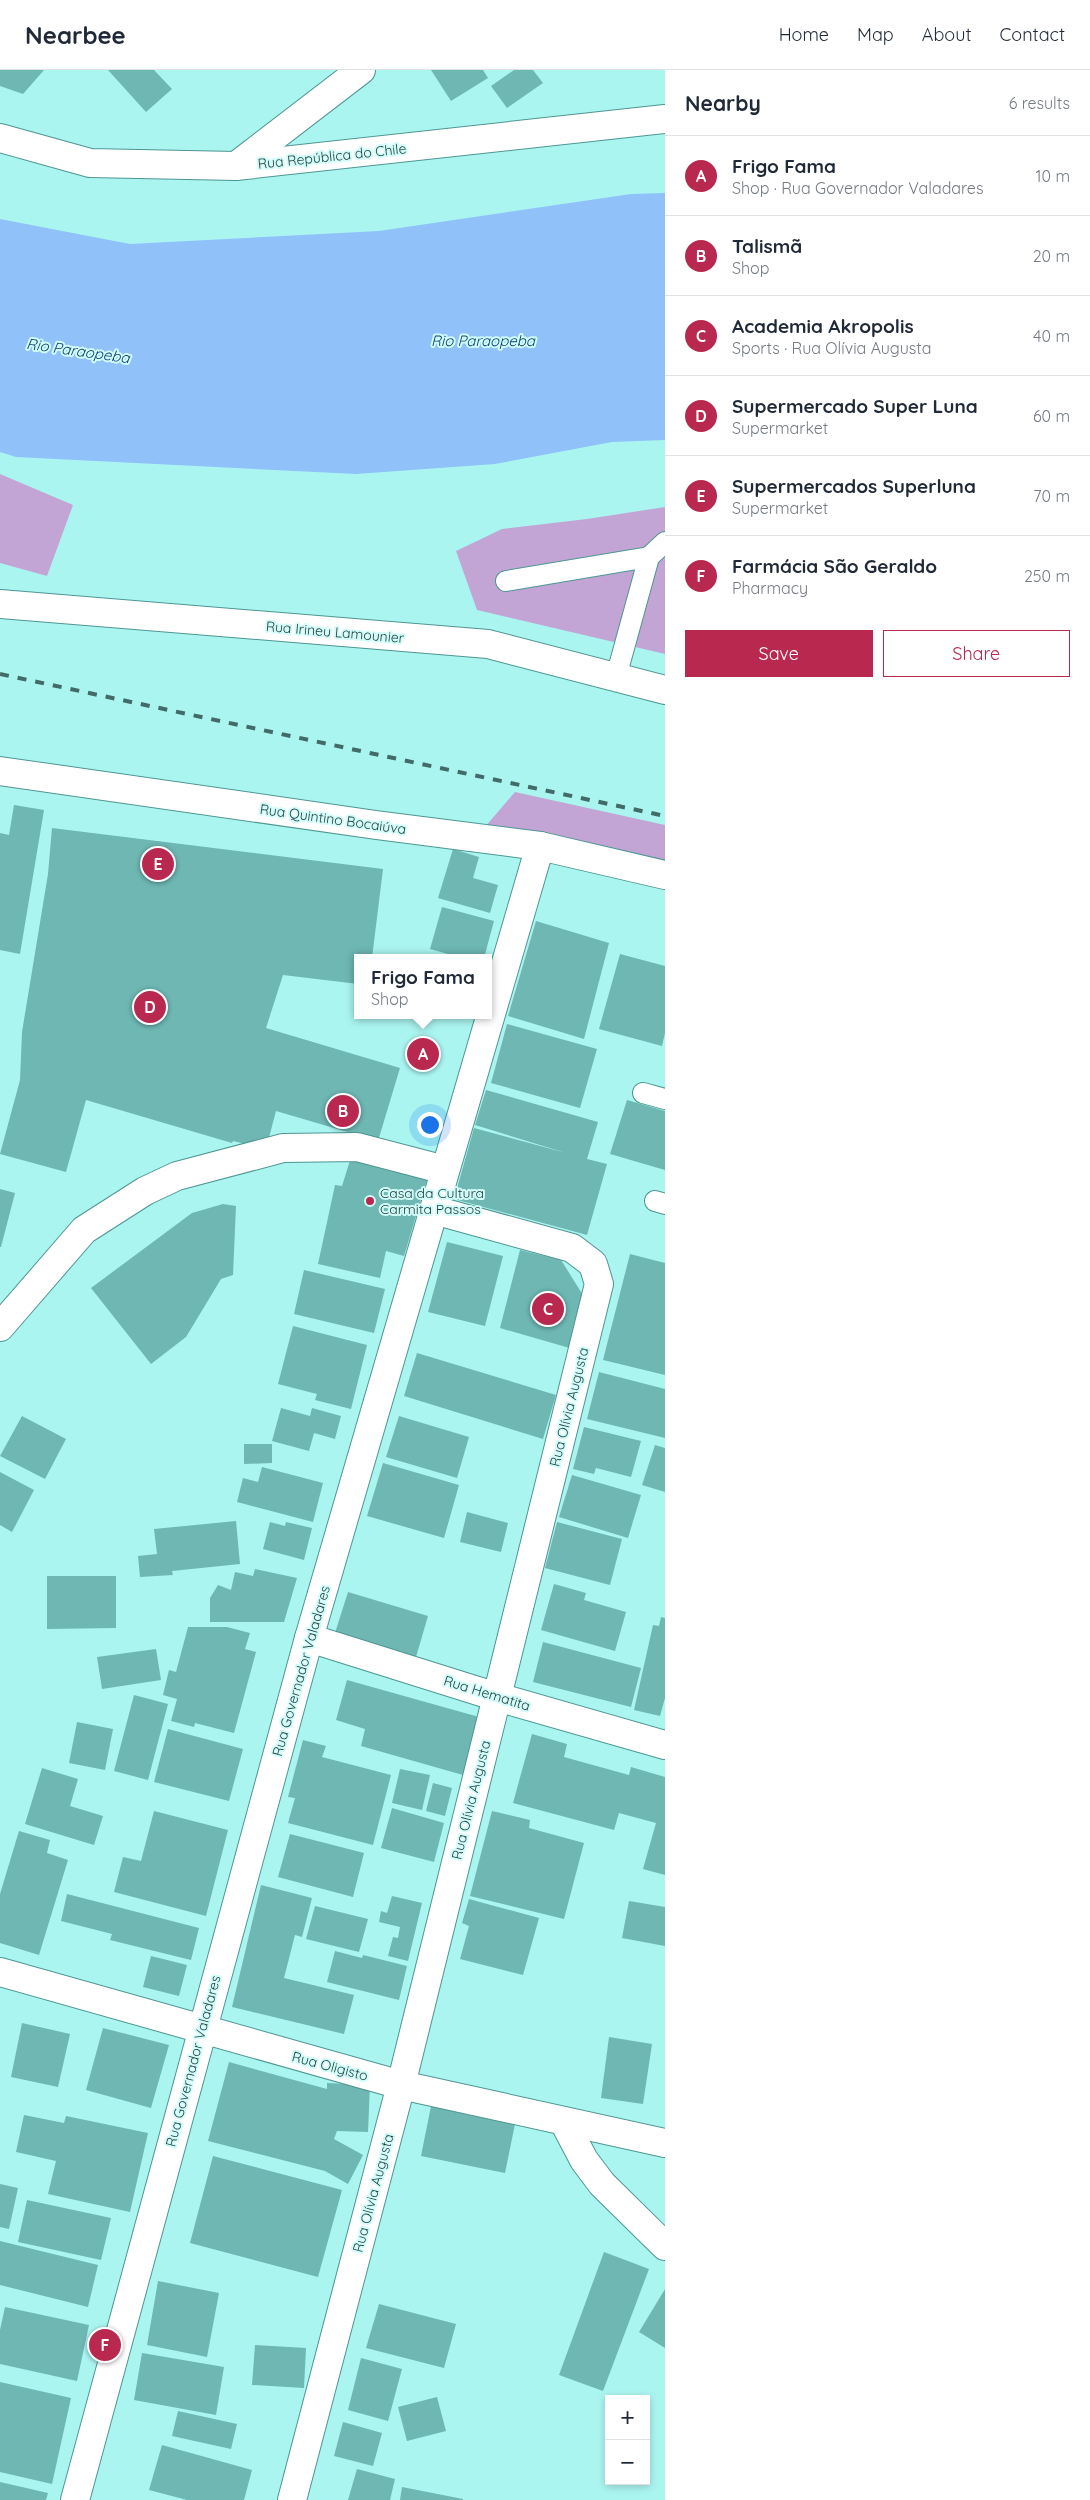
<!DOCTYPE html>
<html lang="en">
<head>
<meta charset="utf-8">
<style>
  body { margin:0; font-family:Quicksand,sans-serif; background:#f2f2f3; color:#1f2937 }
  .controls { position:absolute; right:15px; bottom:15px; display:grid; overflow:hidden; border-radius:0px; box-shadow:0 2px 8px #0003 }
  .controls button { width:45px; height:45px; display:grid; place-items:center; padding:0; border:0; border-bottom:1px solid #e0e1e3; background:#fff; color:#1f2937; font:25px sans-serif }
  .you { position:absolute; left:429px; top:1054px; width:18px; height:18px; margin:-12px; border:4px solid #fff; border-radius:50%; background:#1a73e8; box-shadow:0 0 0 8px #1a73e833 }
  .badge { display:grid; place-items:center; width:32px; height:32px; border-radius:50%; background:#b9284e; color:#fff; font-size:16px; font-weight:700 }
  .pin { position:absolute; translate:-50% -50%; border:2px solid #fff; box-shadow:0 1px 5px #0006 }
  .popup { position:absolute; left:354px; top:884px; width:138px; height:65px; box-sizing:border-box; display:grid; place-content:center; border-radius:0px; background:#fff; filter:drop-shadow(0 1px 4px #0005); font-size:16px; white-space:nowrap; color:#747a83 }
  .popup b { font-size:19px; color:#1f2937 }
  .popup::after { content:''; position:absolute; left:50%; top:100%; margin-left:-10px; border:10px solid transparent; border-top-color:#fff }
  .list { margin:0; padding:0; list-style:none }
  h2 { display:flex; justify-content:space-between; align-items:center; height:65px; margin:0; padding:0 20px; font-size:21px }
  h2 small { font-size:16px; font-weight:400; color:#747a83 }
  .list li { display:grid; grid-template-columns:32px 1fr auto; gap:15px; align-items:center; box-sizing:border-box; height:80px; padding:0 20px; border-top:1px solid #e0e1e3 }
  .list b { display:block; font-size:19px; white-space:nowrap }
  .list p { margin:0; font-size:16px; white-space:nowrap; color:#747a83 }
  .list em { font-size:16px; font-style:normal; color:#747a83 }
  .actions { display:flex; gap:10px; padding:15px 20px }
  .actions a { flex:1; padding:11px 0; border:1px solid #b9284e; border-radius:0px; text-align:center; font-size:18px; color:#b9284e }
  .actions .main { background:#b9284e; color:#fff }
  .map { position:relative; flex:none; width:665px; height:2430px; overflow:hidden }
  header { display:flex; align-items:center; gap:30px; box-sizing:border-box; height:70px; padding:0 25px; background:#fff; border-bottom:1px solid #e0e1e3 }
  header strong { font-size:24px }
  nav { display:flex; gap:28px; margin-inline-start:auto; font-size:18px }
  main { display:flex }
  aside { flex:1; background:#fff }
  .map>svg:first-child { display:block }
</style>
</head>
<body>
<header>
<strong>Nearbee</strong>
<nav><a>Home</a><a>Map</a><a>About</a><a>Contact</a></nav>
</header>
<main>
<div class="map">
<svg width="665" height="2430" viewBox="0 0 665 2430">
  <rect width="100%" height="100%" fill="#abf5f1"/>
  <g fill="#c2a5d5">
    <path d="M 0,404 L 73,435 L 47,506 L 0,493 Z"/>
    <path d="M 665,437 L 665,584 L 477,540 L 456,481 L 502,459 L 587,449 Z"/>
    <path d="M 515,722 L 665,755 L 665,795 L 484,758 Z"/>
  </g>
  <path fill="#90c1f8" d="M 665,123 L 665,370 L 612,372 L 495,394 L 356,404 L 16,387 L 0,382 L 0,149 L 130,174 L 379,161 L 631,124 Z"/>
  <g fill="#6eb7b3">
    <path d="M 0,0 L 44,0 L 23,24 L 0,16 Z"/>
    <path d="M 108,0 L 154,0 L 172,19 L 146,42 Z"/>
    <path d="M 431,0 L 483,0 L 488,8 L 451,31 Z"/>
    <path d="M 514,0 L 533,0 L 543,13 L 507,38 L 491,16 Z"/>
    <path d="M 14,735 L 44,740 L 20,884 L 0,880 L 0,763 L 9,765 Z"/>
    <path d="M 52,758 L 383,799 L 372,888 L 358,888 L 358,914 L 283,905 L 266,958 L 400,998 L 378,1071 L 276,1041 L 266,1079 L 233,1071 L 232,1073 L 86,1030 L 66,1102 L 0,1084 L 20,1010 L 22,962 L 48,804 Z"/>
    <path d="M 453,779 L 479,787 L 473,808 L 498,815 L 490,843 L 438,828 Z"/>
    <path d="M 442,837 L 494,851 L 484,888 L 462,888 L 430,879 Z"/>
    <path d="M 536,851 L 609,873 L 584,969 L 508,946 Z"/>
    <path d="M 620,884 L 665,896 L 665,963 L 662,976 L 599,959 Z"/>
    <path d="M 507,954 L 597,979 L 580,1038 L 491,1013 Z"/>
    <path d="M 486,1020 L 598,1052 L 587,1089 L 607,1094 L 587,1165 L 454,1129 L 474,1058 L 566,1083 L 475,1055 Z"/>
    <path d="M 627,1030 L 665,1041 L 665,1100 L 610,1084 Z"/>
    <path d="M 352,1084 L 428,1106 L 404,1186 L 386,1181 L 380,1208 L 318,1194 L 335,1115 L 342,1116 Z"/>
    <path d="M 0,1119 L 15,1123 L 1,1177 L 0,1177 Z"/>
    <path d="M 223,1134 L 236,1136 L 233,1205 L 221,1209 L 186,1267 L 151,1294 L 91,1218 L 192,1143 Z"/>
    <path d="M 447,1172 L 503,1186 L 485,1256 L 428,1242 Z"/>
    <path d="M 520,1180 L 561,1190 L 586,1230 L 573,1279 L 500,1258 Z"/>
    <path d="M 630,1184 L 665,1193 L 665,1305 L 603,1290 Z"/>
    <path d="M 304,1200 L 385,1219 L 374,1263 L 294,1244 Z"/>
    <path d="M 293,1256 L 367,1275 L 351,1339 L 315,1330 L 317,1324 L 278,1314 Z"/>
    <path d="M 417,1283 L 556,1325 L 543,1369 L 404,1326 Z"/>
    <path d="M 599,1302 L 665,1319 L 665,1368 L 587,1349 Z"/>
    <path d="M 281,1338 L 310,1346 L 312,1338 L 341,1346 L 335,1369 L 314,1363 L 309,1381 L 272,1371 Z"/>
    <path d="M 22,1346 L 66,1369 L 45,1409 L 0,1386 Z"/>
    <path d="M 399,1346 L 469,1367 L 457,1408 L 386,1387 Z"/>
    <path d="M 584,1357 L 641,1371 L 631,1407 L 596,1398 L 594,1404 L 573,1399 Z"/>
    <path d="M 244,1374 L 272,1374 L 272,1393 L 244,1394 Z"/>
    <path d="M 655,1375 L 665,1378 L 665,1422 L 642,1415 Z"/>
    <path d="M 383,1393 L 459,1415 L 444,1468 L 367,1446 Z"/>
    <path d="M 262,1397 L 323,1413 L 313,1452 L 237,1432 L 243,1408 L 258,1412 Z"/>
    <path d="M 0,1402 L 34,1420 L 12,1462 L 0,1455 Z"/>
    <path d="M 572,1405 L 641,1425 L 628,1468 L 559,1447 Z"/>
    <path d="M 467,1442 L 508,1453 L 501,1482 L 460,1472 Z"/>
    <path d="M 236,1451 L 240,1494 L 172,1501 L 173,1505 L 140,1507 L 138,1486 L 157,1484 L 154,1459 Z"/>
    <path d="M 270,1452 L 285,1456 L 286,1452 L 312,1458 L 304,1490 L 263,1479 Z"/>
    <path d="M 557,1452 L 622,1469 L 610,1515 L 545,1498 Z"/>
    <path d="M 255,1499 L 297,1508 L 284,1552 L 210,1552 L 210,1528 L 218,1515 L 231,1520 L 235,1502 L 253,1506 Z"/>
    <path d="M 47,1506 L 116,1506 L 116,1558 L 47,1559 Z"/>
    <path d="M 554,1514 L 586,1523 L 584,1530 L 626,1542 L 615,1581 L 541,1560 Z"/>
    <path d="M 348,1522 L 428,1546 L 416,1587 L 335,1563 Z"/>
    <path d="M 661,1547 L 665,1548 L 665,1628 L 660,1646 L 634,1640 L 653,1555 L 659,1556 Z"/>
    <path d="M 188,1557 L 227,1557 L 250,1563 L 245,1579 L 256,1582 L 234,1663 L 195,1653 L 194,1657 L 171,1651 L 177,1629 L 163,1625 L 169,1600 L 176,1602 Z"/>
    <path d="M 543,1572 L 641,1598 L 631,1637 L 533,1612 Z"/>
    <path d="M 156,1579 L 161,1610 L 102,1619 L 97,1587 Z"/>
    <path d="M 347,1610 L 479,1647 L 463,1705 L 361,1676 L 365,1659 L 336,1650 Z"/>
    <path d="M 134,1625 L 168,1634 L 148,1710 L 114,1701 Z"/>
    <path d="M 77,1652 L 113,1659 L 105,1700 L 69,1693 Z"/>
    <path d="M 168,1659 L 243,1679 L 229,1731 L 154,1712 Z"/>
    <path d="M 532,1664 L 567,1674 L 564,1687 L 629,1705 L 631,1697 L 665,1707 L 665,1805 L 643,1799 L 656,1753 L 619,1743 L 614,1760 L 513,1733 Z"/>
    <path d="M 303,1670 L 326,1676 L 322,1687 L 391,1705 L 373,1775 L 288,1753 L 295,1728 L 288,1727 Z"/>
    <path d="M 42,1698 L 78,1709 L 70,1736 L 103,1746 L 94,1775 L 25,1754 Z"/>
    <path d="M 400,1699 L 430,1705 L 422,1740 L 392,1733 Z"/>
    <path d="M 433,1713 L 452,1718 L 445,1746 L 426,1741 Z"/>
    <path d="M 392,1738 L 444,1753 L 434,1792 L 381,1778 Z"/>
    <path d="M 154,1741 L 228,1760 L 206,1846 L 114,1822 L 123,1787 L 141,1791 Z"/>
    <path d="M 492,1741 L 530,1750 L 529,1758 L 584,1773 L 564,1849 L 470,1826 Z"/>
    <path d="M 19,1761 L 50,1770 L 47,1783 L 68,1790 L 39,1885 L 0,1873 L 0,1824 Z"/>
    <path d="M 290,1764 L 364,1783 L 353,1827 L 278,1807 Z"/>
    <path d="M 261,1815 L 312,1828 L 302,1867 L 295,1865 L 284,1908 L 354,1925 L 344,1964 L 232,1937 Z"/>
    <path d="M 67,1824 L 199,1858 L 191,1890 L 110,1870 L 112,1864 L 61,1851 Z"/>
    <path d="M 392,1826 L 422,1833 L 408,1891 L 388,1886 L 393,1867 L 398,1868 L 400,1857 L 379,1852 L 381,1841 L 387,1843 Z"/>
    <path d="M 469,1829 L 539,1848 L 523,1905 L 460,1889 L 469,1856 L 462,1853 Z"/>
    <path d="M 629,1831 L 665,1837 L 665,1876 L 622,1868 Z"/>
    <path d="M 315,1836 L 368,1849 L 359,1882 L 306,1869 Z"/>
    <path d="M 335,1881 L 362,1888 L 363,1885 L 407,1896 L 399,1930 L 327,1912 Z"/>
    <path d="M 151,1886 L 187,1895 L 179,1926 L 143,1917 Z"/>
    <path d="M 22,1953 L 70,1964 L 58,2017 L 11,2007 Z"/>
    <path d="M 103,1958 L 169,1975 L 151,2038 L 86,2020 Z"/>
    <path d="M 609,1967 L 652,1974 L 643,2034 L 601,2028 Z"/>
    <path d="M 229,1992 L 327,2019 L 327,2013 L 370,2015 L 368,2062 L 337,2061 L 334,2069 L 363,2085 L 348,2114 L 325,2101 L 208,2071 Z"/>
    <path d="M 431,2036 L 515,2054 L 505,2103 L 421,2086 Z"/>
    <path d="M 24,2045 L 64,2053 L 66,2046 L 148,2063 L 130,2142 L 48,2124 L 56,2091 L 16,2082 Z"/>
    <path d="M 213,2086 L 342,2120 L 318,2207 L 190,2173 Z"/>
    <path d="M 0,2114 L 18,2118 L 9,2159 L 0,2157 Z"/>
    <path d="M 27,2130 L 111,2148 L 101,2190 L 18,2172 Z"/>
    <path d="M 0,2171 L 98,2195 L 88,2237 L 0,2215 Z"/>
    <path d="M 604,2182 L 649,2199 L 603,2321 L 559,2305 Z"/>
    <path d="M 158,2211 L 219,2223 L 207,2287 L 147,2275 Z"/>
    <path d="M 665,2219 L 665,2278 L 639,2262 Z"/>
    <path d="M 379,2234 L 456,2254 L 444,2298 L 366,2278 Z"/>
    <path d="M 5,2237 L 89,2255 L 77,2311 L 0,2294 L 0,2260 Z"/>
    <path d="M 255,2275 L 306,2278 L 304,2318 L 252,2315 Z"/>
    <path d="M 142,2283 L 224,2297 L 216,2345 L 134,2330 Z"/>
    <path d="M 361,2288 L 402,2299 L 388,2351 L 348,2340 Z"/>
    <path d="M 0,2312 L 71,2328 L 52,2414 L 0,2402 Z"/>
    <path d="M 437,2327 L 446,2361 L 407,2371 L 398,2337 Z"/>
    <path d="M 178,2341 L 237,2354 L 231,2379 L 172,2366 Z"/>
    <path d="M 343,2352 L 382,2363 L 373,2396 L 334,2386 Z"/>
    <path d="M 162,2375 L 252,2400 L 244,2430 L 187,2430 L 149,2420 Z"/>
    <path d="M 357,2399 L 395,2409 L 390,2430 L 348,2430 Z"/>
    <path d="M 0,2412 L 48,2423 L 46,2430 L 0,2430 Z"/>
    <path d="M 402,2417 L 463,2429 L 463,2430 L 400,2430 Z"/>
  </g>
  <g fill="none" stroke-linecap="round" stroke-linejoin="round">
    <g stroke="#4d9692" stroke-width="22">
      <g id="lane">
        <path d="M 506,511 L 649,487"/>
        <path d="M 616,607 L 649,487 L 665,472"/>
        <path d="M 643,1023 L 665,1029"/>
        <path d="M 655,1131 L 665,1134"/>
      </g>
    </g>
    <g stroke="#4d9692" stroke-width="30">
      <g id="street">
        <path d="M 0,68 L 90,93 L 236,96 L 665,49"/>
        <path d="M 236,96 L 361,0"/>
        <path d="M 0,534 L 488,574 L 665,620"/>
        <path d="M 0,1257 L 84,1160 L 145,1121 L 177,1106 L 283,1078 L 357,1077 L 445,1100"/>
        <path d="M 309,1568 L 497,1627 L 665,1675"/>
        <path d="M 0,1902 L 401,2015 L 665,2073"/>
        <path d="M 564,2052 L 584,2090 L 602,2114 L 665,2176"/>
        <path d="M 75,2430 L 309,1568 L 540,776"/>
        <path d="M 292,2430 L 401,2015 L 599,1214 L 593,1194 L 572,1178 L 434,1140"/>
      </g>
    </g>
    <g stroke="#4d9692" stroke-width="30">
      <path id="secondary" d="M 0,701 L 376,755 L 540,776 L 665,805"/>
    </g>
    <use href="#lane" stroke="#fff" stroke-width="20"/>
    <use href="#street" stroke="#fff" stroke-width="28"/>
    <use href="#secondary" stroke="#fff" stroke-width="28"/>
    <path stroke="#416a68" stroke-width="4" stroke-dasharray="9 9" stroke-linecap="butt" d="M 0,604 L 665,746"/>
  </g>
  <circle fill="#b9284e" stroke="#d2fcfa" stroke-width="2" cx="370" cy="1131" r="5"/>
  <g text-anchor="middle" stroke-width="4" stroke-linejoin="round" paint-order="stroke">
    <g font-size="14" fill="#1e3d3b" stroke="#d2fcfa">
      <text transform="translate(332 86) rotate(-6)" y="5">Rua República do Chile</text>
      <text transform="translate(335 562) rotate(5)" y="5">Rua Irineu Lamounier</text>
      <text transform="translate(333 749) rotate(8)" y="5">Rua Quintino Bocaiúva</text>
      <text transform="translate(569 1337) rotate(-76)" y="5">Rua Olívia Augusta</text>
      <text transform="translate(301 1601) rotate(-74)" y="5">Rua Governador Valadares</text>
      <text transform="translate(487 1623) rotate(17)" y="5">Rua Hematita</text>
      <text transform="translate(471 1730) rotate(-76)" y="5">Rua Olívia Augusta</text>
      <text transform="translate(193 1991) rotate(-75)" y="5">Rua Governador Valadares</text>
      <text transform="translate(330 1996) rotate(15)" y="5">Rua Oligisto</text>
      <text transform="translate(373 2123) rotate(-75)" y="5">Rua Olívia Augusta</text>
    </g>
    <g font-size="14" fill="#1e3d3b" stroke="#d2fcfa" text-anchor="start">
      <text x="380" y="1128">Casa da Cultura<tspan x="380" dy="16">Carmita Passos</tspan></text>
    </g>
    <g font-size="15" font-style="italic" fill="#0d4071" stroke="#d2fcfa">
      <text x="483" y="276">Rio Paraopeba</text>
      <text transform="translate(78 281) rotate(8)" y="5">Rio Paraopeba</text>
    </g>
  </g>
</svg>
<div class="controls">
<button>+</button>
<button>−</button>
</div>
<div class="you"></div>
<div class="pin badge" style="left:423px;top:984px">A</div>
<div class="popup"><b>Frigo Fama</b>Shop</div>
<div class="pin badge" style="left:343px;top:1041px">B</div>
<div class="pin badge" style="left:548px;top:1239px">C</div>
<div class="pin badge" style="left:150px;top:937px">D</div>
<div class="pin badge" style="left:158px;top:794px">E</div>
<div class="pin badge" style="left:105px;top:2275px">F</div>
</div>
<aside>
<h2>Nearby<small>6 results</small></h2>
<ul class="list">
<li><span class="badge">A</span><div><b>Frigo Fama</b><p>Shop · Rua Governador Valadares</p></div><em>10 m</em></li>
<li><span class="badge">B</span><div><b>Talismã</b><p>Shop</p></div><em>20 m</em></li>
<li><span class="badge">C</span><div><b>Academia Akropolis</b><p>Sports · Rua Olívia Augusta</p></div><em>40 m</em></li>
<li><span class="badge">D</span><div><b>Supermercado Super Luna</b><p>Supermarket</p></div><em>60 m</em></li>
<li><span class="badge">E</span><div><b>Supermercados Superluna</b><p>Supermarket</p></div><em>70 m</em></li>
<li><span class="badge">F</span><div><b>Farmácia São Geraldo</b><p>Pharmacy</p></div><em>250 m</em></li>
</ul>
<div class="actions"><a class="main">Save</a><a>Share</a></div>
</aside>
</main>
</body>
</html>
